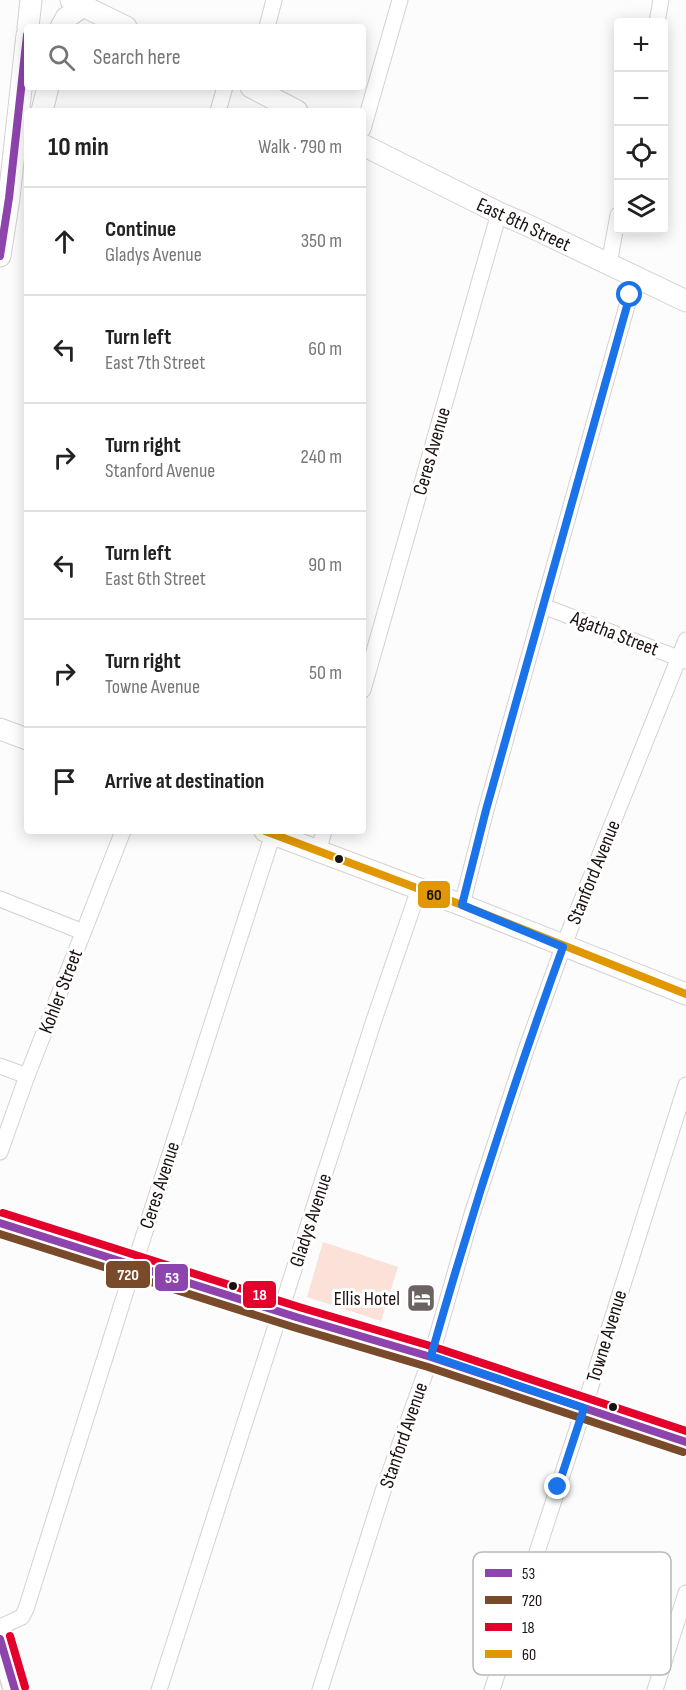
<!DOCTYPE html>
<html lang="en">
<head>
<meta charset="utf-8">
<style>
  body { margin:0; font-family:"Sofia Sans Condensed",sans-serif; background:#f6f6f6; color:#222 }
  .controls { position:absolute; right:18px; top:18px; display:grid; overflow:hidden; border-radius:6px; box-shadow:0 3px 15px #0003 }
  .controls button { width:54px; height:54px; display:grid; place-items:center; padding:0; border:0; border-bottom:2px solid #e0e0e0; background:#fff; color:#222; font:30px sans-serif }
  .stop { position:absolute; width:18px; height:18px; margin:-14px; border:4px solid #1a73e8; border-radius:50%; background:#fff }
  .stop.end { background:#1a73e8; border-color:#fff; box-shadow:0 2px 6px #0008 }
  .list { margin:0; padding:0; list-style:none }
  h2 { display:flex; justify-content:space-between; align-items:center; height:78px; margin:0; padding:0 24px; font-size:26px }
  h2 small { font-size:20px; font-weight:400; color:#767676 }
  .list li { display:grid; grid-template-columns:39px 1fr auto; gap:18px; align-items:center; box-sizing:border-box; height:108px; padding:0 24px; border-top:2px solid #e0e0e0 }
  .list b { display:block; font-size:22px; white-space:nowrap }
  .list p { margin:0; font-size:20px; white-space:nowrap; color:#767676 }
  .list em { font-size:20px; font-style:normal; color:#767676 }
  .icon { flex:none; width:33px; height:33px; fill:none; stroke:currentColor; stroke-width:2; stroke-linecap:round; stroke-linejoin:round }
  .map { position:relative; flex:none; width:686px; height:1690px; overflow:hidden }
  .search { position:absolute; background:#fff; box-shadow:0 3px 15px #0003; left:24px; top:24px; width:342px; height:66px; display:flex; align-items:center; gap:15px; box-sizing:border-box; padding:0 21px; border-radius:6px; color:#767676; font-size:22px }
  .panel { position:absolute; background:#fff; box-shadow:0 3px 15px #0003; left:24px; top:108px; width:342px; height:726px; border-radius:6px }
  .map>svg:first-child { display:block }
</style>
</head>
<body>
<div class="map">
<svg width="686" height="1690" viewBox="0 0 686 1690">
  <rect width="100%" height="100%" fill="#fcfcfc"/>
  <path fill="#fbe1d8" d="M 323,1242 L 398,1267 L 381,1321 L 307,1297 Z"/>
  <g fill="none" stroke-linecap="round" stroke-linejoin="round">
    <g stroke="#d6d1cf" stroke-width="17">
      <g id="street">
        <path d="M 657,22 L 661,0"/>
        <path d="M 267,27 L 274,0"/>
        <path d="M 218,111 L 225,87"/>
        <path d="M 363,129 L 400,0"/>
        <path d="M 609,264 L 618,215"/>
        <path d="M 543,606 L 686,661"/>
        <path d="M 363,690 L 499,213"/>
        <path d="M 318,852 L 324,831"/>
        <path d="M 0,899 L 83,932"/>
        <path d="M 462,905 L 486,810 L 635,277"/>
        <path d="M 0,1066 L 27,1076"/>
        <path d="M 0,1152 L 27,1076 L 123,831"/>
        <path d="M 0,1627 L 22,1617 L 26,1609 L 131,1275 L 273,834"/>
        <path d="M 159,1690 L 375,1017 L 419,889"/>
        <path d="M 320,1690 L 383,1491 L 431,1357 L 472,1214 L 527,1047 L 563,947 L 686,640"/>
        <path d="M 492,1690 L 584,1408 L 686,1085"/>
        <path d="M 655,1690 L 686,1593"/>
      </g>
    </g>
    <g stroke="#d6d1cf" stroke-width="23">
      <g id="secondary">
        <path d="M 71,0 L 126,27"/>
        <path d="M 28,27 L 31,0"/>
        <path d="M 61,27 L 66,18 L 83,6"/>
        <path d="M 251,87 L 297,111"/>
        <path d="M 42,111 L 48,87"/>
        <path d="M 363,145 L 499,213 L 525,224 L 686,301"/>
        <path d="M 0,256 L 9,198 L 27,35"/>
        <path d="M 0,729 L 27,739"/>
        <path d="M 265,831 L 462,905 L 686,994"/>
      </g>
    </g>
    <g stroke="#d6d1cf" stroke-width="25">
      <g id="primary">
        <path d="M 0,1223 L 296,1317 L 431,1357 L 686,1442"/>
        <path d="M 0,1639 L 15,1690"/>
      </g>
    </g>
    <use href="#street" stroke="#fff" stroke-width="15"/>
    <use href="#secondary" stroke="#fff" stroke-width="21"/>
    <use href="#primary" stroke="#fff" stroke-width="22"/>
    <g stroke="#fff" stroke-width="12">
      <g id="bus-1">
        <path d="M 0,256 L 9,198 L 27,35"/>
        <path d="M 0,1223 L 296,1317 L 431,1357 L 686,1442"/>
        <path d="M 0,1639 L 15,1690"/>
      </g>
    </g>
    <g stroke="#fff" stroke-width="12">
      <path id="bus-2" d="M 0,1234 L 293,1327 L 428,1367 L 683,1452"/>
    </g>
    <g stroke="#fff" stroke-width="12">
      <g id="bus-3">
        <path d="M 3,1213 L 299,1307 L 434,1347 L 686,1431"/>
        <path d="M 10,1636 L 25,1687"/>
      </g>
    </g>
    <g stroke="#fff" stroke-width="12">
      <path id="bus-4" d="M 265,831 L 462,905 L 686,994"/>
    </g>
    <use href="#bus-1" stroke="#8e44ad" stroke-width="8"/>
    <use href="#bus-2" stroke="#7a4b2a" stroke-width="8"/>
    <use href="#bus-3" stroke="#e4002b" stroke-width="8"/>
    <use href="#bus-4" stroke="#e19701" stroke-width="8"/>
  </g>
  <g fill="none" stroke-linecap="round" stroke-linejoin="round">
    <path stroke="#1a73e8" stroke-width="8" d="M 558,1487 L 584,1408 L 431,1356 C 470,1218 514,1082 563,947 L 462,905 L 486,810 L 630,295"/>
  </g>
  <defs>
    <g id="hotel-square" transform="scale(1.5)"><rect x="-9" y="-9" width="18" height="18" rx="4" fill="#6a6361" stroke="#fff"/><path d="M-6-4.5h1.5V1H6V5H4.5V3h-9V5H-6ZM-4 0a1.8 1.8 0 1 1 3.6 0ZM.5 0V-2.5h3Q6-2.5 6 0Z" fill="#fff"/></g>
  </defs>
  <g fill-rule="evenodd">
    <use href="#hotel-square" x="421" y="1298"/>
  </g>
  <g fill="#1b110e" stroke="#fff" stroke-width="2">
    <circle cx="339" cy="859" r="5"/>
    <circle cx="233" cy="1286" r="5"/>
    <circle cx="613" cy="1407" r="5"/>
  </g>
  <g text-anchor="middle" stroke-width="6" stroke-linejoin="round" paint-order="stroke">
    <g font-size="20" fill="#1b110e" stroke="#fff">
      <text transform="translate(524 224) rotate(25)" y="7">East 8th Street</text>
      <text transform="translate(431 451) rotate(-74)" y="7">Ceres Avenue</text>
      <text transform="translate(615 633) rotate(21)" y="7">Agatha Street</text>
      <text transform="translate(593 872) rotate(-68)" y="7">Stanford Avenue</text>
      <text transform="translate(60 991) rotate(-69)" y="7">Kohler Street</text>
      <text transform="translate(159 1185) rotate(-72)" y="7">Ceres Avenue</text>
      <text transform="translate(310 1220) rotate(-72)" y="7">Gladys Avenue</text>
      <text transform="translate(606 1336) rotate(-73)" y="7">Towne Avenue</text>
      <text transform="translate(403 1435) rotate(-71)" y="7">Stanford Avenue</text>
    </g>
    <g font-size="20" fill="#1b110e" stroke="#fff" text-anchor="end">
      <text x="400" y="1305">Ellis Hotel</text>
    </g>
  </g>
  <rect x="473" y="1552" width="198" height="123" rx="9" fill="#fff" stroke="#bbb8b7" stroke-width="1.5"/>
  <rect x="485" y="1569" width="27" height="8" fill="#8e44ad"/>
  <rect x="485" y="1596" width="27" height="8" fill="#7a4b2a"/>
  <rect x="485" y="1623" width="27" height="8" fill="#e4002b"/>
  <rect x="485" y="1650" width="27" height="8" fill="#e19701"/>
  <g font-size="16" fill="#1b110e">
    <text x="522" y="1579">53</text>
    <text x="522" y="1606">720</text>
    <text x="522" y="1633">18</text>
    <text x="522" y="1660">60</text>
  </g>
  <g stroke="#fff" stroke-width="2">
    <rect x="417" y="880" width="34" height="29" rx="6" fill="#e19701"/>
    <rect x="105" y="1260" width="46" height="29" rx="6" fill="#7a4b2a"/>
    <rect x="154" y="1263" width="35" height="29" rx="6" fill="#8e44ad"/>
    <rect x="242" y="1280" width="35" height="29" rx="6" fill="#e4002b"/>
  </g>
  <g font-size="16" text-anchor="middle" font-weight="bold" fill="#fff">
    <text x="128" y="1280">720</text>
    <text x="172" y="1283">53</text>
    <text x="260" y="1300">18</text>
  </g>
  <g font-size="16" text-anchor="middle" font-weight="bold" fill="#111">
    <text x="434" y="900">60</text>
  </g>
</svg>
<div class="controls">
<button>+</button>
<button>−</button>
<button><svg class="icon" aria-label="locate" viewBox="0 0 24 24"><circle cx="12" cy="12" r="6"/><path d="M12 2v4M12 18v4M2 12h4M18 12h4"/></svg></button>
<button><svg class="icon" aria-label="layers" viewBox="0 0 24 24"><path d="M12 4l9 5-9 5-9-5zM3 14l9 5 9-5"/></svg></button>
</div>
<div class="stop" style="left:630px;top:295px"></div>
<div class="stop end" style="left:558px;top:1487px"></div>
<div class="search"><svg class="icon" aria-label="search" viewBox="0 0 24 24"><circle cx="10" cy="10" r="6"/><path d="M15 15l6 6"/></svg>Search here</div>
<section class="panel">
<h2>10 min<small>Walk · 790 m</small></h2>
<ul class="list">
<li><svg class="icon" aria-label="ahead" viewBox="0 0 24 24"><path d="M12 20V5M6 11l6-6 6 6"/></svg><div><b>Continue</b><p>Gladys Avenue</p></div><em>350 m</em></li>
<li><svg class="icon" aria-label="left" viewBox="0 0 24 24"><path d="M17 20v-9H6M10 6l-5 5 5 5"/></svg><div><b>Turn left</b><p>East 7th Street</p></div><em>60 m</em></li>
<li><svg class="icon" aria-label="right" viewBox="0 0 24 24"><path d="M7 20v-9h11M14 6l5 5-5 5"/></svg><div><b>Turn right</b><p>Stanford Avenue</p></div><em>240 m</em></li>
<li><svg class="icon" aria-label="left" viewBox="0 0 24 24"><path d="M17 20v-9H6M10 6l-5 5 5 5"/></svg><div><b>Turn left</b><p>East 6th Street</p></div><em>90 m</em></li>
<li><svg class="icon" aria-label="right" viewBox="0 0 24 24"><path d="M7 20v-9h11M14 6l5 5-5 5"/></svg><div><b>Turn right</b><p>Towne Avenue</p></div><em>50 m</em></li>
<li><svg class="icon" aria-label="arrive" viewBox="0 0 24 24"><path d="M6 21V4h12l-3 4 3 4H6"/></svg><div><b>Arrive at destination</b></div></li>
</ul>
</section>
</div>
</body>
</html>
